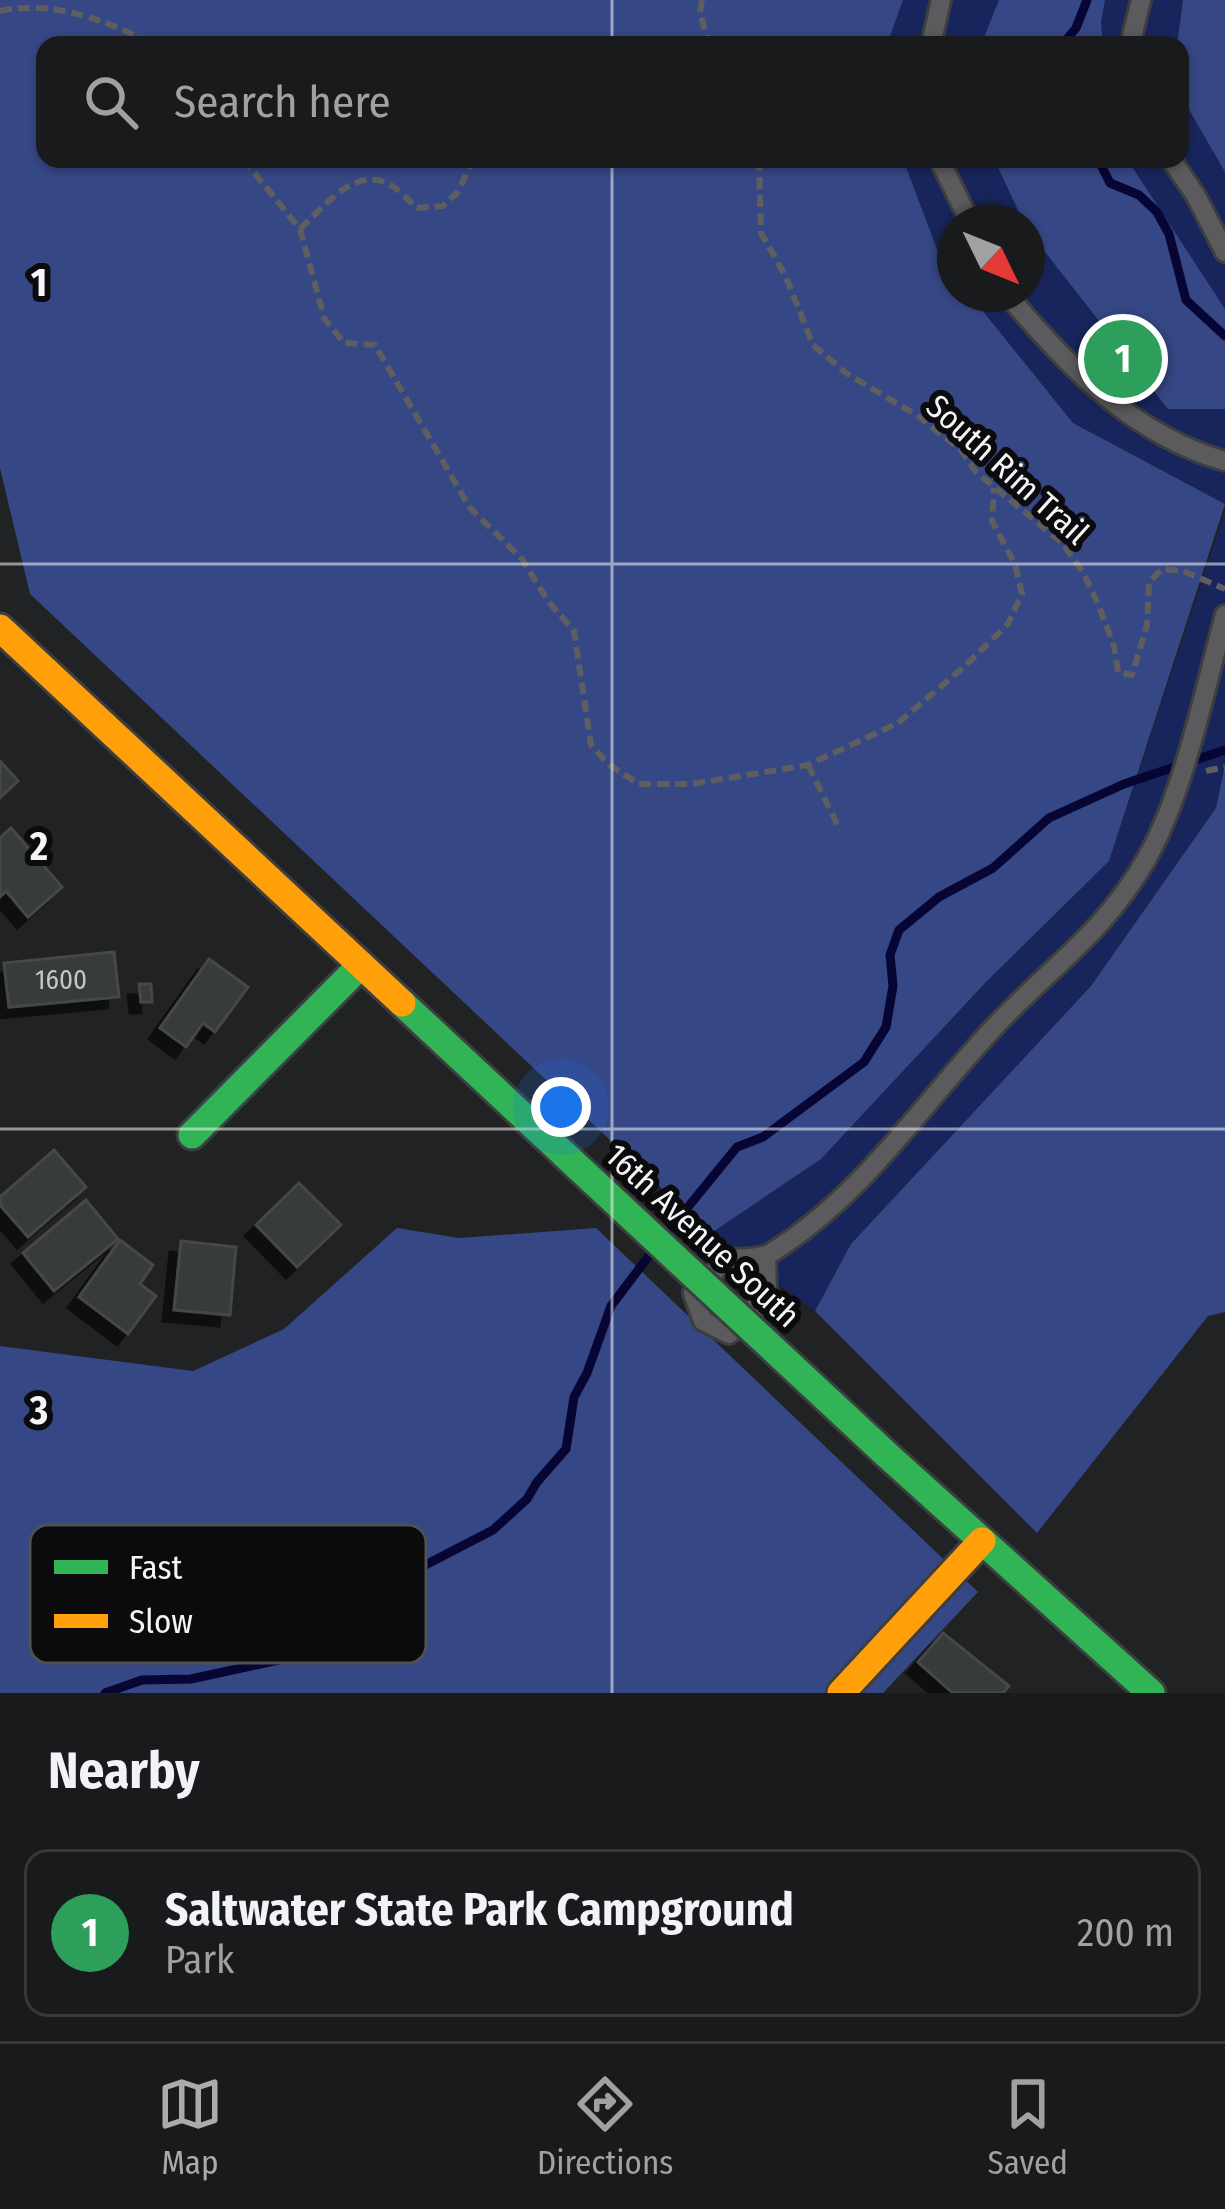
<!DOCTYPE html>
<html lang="en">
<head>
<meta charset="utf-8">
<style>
  body { margin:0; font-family:"Fira Sans Condensed",sans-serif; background:#262728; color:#f1f3f6 }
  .compass { position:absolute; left:937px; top:204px; width:108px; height:108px; border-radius:50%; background:#191a1b; box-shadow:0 3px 9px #0004; rotate:133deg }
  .you { position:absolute; left:561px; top:1107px; width:42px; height:42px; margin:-30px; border:9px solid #fff; border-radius:50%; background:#1a73e8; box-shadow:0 0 0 18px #1a73e833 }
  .badge { display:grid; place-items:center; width:78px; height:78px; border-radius:50%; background:#aaabad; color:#fff; font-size:39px; font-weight:700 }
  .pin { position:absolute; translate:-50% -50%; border:6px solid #fff; box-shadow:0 3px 12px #0006 }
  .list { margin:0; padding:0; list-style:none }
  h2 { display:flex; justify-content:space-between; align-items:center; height:156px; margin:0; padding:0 48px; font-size:51px }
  h2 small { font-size:39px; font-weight:400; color:#9fa1a3 }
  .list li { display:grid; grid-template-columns:78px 1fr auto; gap:36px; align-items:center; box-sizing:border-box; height:168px; margin:0 24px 24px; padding:0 24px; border:3px solid #37383a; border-radius:24px }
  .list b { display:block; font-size:45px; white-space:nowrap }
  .list p { margin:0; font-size:39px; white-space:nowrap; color:#9fa1a3 }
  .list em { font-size:39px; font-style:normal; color:#9fa1a3 }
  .icon { flex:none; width:66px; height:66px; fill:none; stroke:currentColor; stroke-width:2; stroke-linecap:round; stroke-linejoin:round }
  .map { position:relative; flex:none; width:1225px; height:1693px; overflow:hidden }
  .search { position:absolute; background:#191a1b; box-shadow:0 3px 9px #0004; left:36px; right:36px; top:36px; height:132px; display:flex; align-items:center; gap:30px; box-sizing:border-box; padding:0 42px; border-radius:24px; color:#9fa1a3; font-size:45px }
  .sheet { height:348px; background:#191a1b }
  nav { display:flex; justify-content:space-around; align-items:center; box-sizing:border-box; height:168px; border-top:3px solid #37383a; background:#191a1b; font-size:33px; color:#9fa1a3 }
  nav a { display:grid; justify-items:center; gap:6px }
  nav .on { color:#aaabad }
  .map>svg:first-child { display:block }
</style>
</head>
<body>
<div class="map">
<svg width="1225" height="1693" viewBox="0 0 1225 1693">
  <defs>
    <filter id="shadow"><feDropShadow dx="-11" dy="11" stdDeviation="0" flood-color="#0009"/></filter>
  </defs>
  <rect width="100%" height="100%" fill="#212224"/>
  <g fill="#18255c">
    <path d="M 903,0 L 1183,0 L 1177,45 L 887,45 Z"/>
    <path d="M 1180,94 L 1225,172 L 1225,504 L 1073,423 L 969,294 L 1027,294 L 1027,222 L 955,222 L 955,276 L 940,257 L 903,159 L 1180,159 Z"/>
    <path d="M 1225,512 L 1225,765 L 1216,808 L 1091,986 L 851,1244 L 815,1311 L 710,1234 L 821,1159 L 986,982 L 1109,861 Z"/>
  </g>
  <g fill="#364785">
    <path d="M 0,0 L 903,0 L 887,45 L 45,45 L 45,159 L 903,159 L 940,257 L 955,276 L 955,294 L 969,294 L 1073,423 L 1225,504 L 1109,861 L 986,982 L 821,1159 L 710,1234 L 30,594 L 0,468 Z"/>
    <path d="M 999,0 L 1105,0 L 1101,22 L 1103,45 L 981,45 Z"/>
    <path d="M 1183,0 L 1225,0 L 1225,172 L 1180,94 L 1177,45 Z"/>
    <path d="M 994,159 L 1127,159 L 1225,309 L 1225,409 L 1168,409 L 1027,229 Z"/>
    <path d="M 1225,765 L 1225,1312 L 1208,1316 L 1037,1533 L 815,1311 L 851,1244 L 1091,986 L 1216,808 Z"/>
    <path d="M 397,1228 L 459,1238 L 596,1228 L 978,1592 L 883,1693 L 0,1693 L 0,1346 L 193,1371 L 284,1329 Z"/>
  </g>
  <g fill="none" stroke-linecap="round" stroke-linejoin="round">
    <g stroke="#060533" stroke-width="9">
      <path d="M 1062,45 L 1076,28 L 1087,0"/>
      <path d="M 1098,159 L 1110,183 L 1139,195 L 1157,212 L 1169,234 L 1186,300 L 1225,336"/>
      <path d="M 670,1229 L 737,1147 L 763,1137 L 864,1062 L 886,1027 L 893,986 L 890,955 L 899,930 L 939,897 L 993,868 L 1049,818 L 1124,784 L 1225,750"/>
      <path d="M 105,1693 L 142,1680 L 191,1679 L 283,1659 L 306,1643 L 347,1597 L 402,1577 L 493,1530 L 527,1499 L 537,1482 L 566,1449 L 574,1397 L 587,1373 L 611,1306 L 648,1257"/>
    </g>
  </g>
  <g fill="#393a3b" stroke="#464749" stroke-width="3" filter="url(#shadow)">
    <path d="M 0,761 L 18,781 L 0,798 Z"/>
    <path d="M 11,828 L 62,887 L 28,917 L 6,891 L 0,897 L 0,838 Z"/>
    <path d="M 114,952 L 119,997 L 9,1007 L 4,963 Z"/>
    <path d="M 209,959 L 248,987 L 215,1032 L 203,1023 L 186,1047 L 160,1028 Z"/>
    <path d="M 139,984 L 151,984 L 152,1002 L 141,1002 Z"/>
    <path d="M 54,1150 L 86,1187 L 28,1237 L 0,1205 L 0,1197 Z"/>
    <path d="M 299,1183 L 341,1225 L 297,1267 L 256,1225 Z"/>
    <path d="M 86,1200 L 118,1239 L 54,1291 L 23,1253 Z"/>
    <path d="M 120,1240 L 153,1265 L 140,1284 L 156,1296 L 128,1334 L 79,1297 Z"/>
    <path d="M 181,1241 L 236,1247 L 230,1315 L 174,1310 Z"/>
    <path d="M 943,1633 L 1009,1686 L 1003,1693 L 953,1693 L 918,1662 Z"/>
  </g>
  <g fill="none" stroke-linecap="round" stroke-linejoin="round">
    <g stroke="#3d3e3f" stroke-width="24">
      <g id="lane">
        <path d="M 931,45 L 941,0"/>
        <path d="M 1130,45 L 1141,0"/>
        <path d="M 939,159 L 970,222"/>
        <path d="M 1171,159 L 1196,196 L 1225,252"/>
        <path d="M 1007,294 C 1066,365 1134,436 1225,461"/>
        <path d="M 766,1256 L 767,1295 L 729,1334 L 703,1321 L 693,1293 L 727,1259 C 740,1258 759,1260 771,1253 C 866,1194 925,1099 1001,1020 C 1055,964 1107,929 1147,858 C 1184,793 1205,688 1225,615"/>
      </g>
    </g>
    <g stroke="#3d3e3f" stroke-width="33">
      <g id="fast">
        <path d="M 402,1003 L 565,1155"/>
        <path d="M 192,1135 L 361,965"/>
        <path d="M 886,1454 L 1151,1693"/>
      </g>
    </g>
    <g stroke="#3d3e3f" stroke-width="33">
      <g id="slow">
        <path d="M 0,628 L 402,1003"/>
        <path d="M 841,1693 L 982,1541"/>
      </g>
    </g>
    <g stroke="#5e5e60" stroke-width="6" stroke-dasharray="12 6" stroke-linecap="butt">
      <path d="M 702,0 L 700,12 L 709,45"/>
      <path d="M 0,11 C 54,0 106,20 154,45"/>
      <path d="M 243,159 L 300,229 L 324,318 L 344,343 L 375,345 L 470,508 L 522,559 L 548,601 L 574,631 L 591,745 L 608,764 L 639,784 L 692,784 L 808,765 L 898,723 L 965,666 L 1008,624 L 1022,594 L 1015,564 L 992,521 L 994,488"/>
      <path d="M 759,159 L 761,233 L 786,277 L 813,345 L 846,373 L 918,416 L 961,450 L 975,471 L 1061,542 L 1083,572 L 1098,604 L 1114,646 L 1118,672 L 1132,675 L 1147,625 L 1149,582 L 1162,569 L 1183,571 L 1225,589"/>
      <path d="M 300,229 C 322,209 353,167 387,183 C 398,188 408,200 417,208 L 443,206 L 458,192 L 473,159"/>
      <path d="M 808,765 L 840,830"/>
      <path d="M 1206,771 L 1225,767"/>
    </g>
    <use href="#lane" stroke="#5b5b5d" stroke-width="18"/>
    <use href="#fast" stroke="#30b455" stroke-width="27"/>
    <use href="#slow" stroke="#ff9f0a" stroke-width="27"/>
    <g stroke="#3d3e3f" stroke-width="33" stroke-linecap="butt">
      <path id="fast-bridge" d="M 565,1155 L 886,1454"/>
    </g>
    <use href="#fast-bridge" stroke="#30b455" stroke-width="27"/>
  </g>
  <path fill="none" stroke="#f4f5f7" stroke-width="3" stroke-opacity="0.55" d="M 612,0 L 612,45M 612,159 L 612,1693M 0,564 L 1225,564M 0,1129 L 1225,1129"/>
  <g text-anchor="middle" stroke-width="12" stroke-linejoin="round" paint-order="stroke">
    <g font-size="27" fill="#c5c6c8">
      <text x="61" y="989">1600</text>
    </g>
    <g font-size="33" fill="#f4f5f7" stroke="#0b0b0d">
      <text transform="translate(1008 469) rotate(42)" y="12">South Rim Trail</text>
      <text transform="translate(703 1235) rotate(43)" y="12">16th Avenue South</text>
    </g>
  </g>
  <rect x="30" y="1525" width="396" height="138" rx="18" fill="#0b0b0d" stroke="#515153" stroke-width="3"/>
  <rect x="54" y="1560" width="54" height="14" fill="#30b455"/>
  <rect x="54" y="1614" width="54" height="14" fill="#ff9f0a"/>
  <g font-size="33" fill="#f4f5f7">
    <text x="129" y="1579">Fast</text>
    <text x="129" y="1633">Slow</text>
  </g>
  <g font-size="39" text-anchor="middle" font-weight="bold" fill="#f4f5f7" stroke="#0b0b0d" stroke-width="12" stroke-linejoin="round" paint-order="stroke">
    <text x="39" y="296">1</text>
    <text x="39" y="860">2</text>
    <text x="39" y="1424">3</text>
  </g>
</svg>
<svg class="compass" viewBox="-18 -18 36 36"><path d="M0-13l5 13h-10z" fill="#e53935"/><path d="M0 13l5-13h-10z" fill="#9fa1a3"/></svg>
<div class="you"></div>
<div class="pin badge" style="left:1123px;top:359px;background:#2e9e5b">1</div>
<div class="search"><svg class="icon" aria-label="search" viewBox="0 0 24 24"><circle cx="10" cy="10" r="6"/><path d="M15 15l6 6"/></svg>Search here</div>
</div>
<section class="sheet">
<h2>Nearby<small></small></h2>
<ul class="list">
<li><span class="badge" style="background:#2e9e5b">1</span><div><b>Saltwater State Park Campground</b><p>Park</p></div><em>200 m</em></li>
</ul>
</section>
<nav>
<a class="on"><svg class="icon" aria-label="map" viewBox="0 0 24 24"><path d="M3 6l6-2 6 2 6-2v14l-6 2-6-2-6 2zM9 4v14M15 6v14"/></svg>Map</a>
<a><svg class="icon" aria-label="directions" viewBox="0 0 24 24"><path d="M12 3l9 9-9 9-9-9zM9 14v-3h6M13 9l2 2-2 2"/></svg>Directions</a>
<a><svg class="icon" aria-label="saved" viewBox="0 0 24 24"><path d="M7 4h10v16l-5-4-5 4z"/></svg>Saved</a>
</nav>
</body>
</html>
